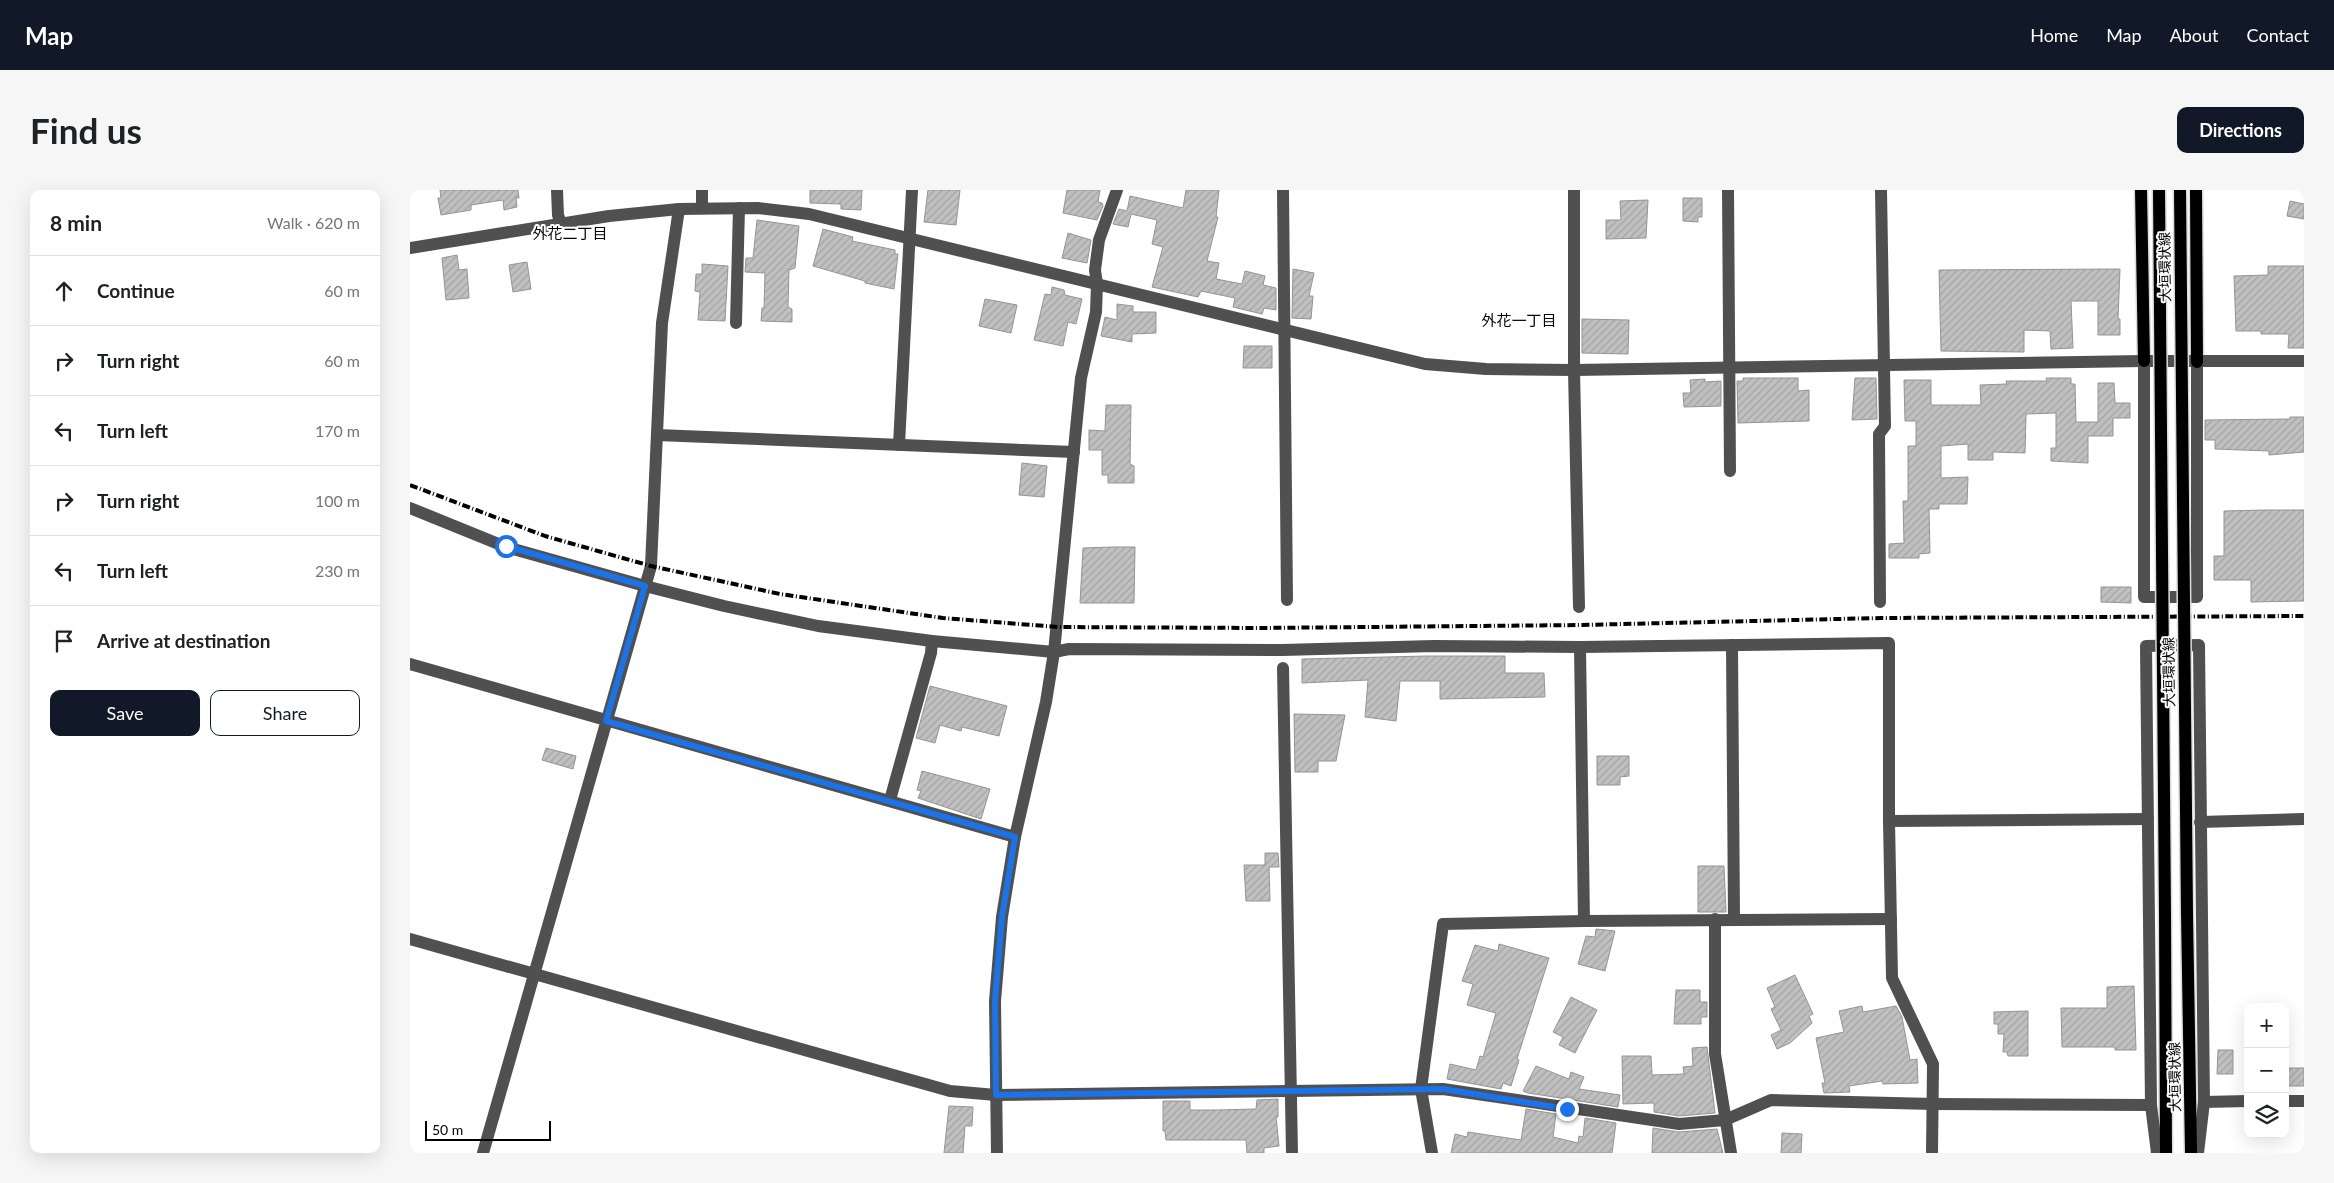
<!DOCTYPE html>
<html lang="en">
<head>
<meta charset="utf-8">
<style>
  body { margin:0; font-family:Lato,"Noto Sans JP",sans-serif; background:#f6f6f6; color:#202124 }
  .controls { position:absolute; right:15px; bottom:15px; display:grid; overflow:hidden; border-radius:10px; box-shadow:0 5px 20px #0002 }
  .controls button { width:45px; height:45px; display:grid; place-items:center; padding:0; border:0; border-bottom:1px solid #e0e0e0; background:#fff; color:#202124; font:25px sans-serif }
  .scale { position:absolute; left:15px; bottom:12px; width:126px; box-sizing:border-box; padding-left:5px; border:2px solid #000; border-top:0; font-size:14px; line-height:18px; white-space:nowrap; color:#000; -webkit-text-stroke:4px #fff; paint-order:stroke }
  .stop { position:absolute; width:15px; height:15px; margin:-11px; border:4px solid #1a73e8; border-radius:50%; background:#fff }
  .stop.end { background:#1a73e8; border-color:#fff; box-shadow:0 1px 5px #0008 }
  .list { margin:0; padding:0; list-style:none }
  h2 { display:flex; justify-content:space-between; align-items:center; height:65px; margin:0; padding:0 20px; font-size:21px }
  h2 small { font-size:16px; font-weight:400; color:#757577 }
  .list li { display:grid; grid-template-columns:32px 1fr auto; gap:15px; align-items:center; box-sizing:border-box; height:70px; padding:0 20px; border-top:1px solid #e0e0e0 }
  .list b { display:block; font-size:19px; white-space:nowrap }
  .list em { font-size:16px; font-style:normal; color:#757577 }
  .actions { display:flex; gap:10px; padding:15px 20px }
  .actions a { flex:1; padding:11px 0; border:1px solid #111827; border-radius:10px; text-align:center; font-size:18px; color:#111827 }
  .actions .main { background:#111827; color:#fff }
  .icon { flex:none; width:28px; height:28px; fill:none; stroke:currentColor; stroke-width:2; stroke-linecap:round; stroke-linejoin:round }
  .map { position:relative; flex:none; width:1894px; height:963px; overflow:hidden; border-radius:10px }
  header { display:flex; align-items:center; gap:30px; box-sizing:border-box; height:70px; padding:0 25px; background:#111827; color:#fff }
  header strong { font-size:24px }
  nav { display:flex; gap:28px; margin-inline-start:auto; font-size:18px }
  .intro { display:flex; align-items:center; justify-content:space-between; box-sizing:border-box; height:120px; padding:0 30px }
  h1 { margin:0; font-size:35px }
  .button { padding:12px 22px; border-radius:10px; background:#111827; color:#fff; font-size:18px; font-weight:700 }
  main { display:flex; gap:30px; padding:0 30px }
  aside { flex:1; background:#fff; border-radius:10px; box-shadow:0 5px 20px #0002 }
  .map>svg:first-child { display:block }
</style>
</head>
<body>
<header>
<strong>Map</strong>
<nav><a>Home</a><a>Map</a><a>About</a><a>Contact</a></nav>
</header>
<div class="intro"><h1>Find us</h1><a class="button">Directions</a></div>
<main>
<aside>
<h2>8 min<small>Walk · 620 m</small></h2>
<ul class="list">
<li><svg class="icon" aria-label="ahead" viewBox="0 0 24 24"><path d="M12 20V5M6 11l6-6 6 6"/></svg><div><b>Continue</b></div><em>60 m</em></li>
<li><svg class="icon" aria-label="right" viewBox="0 0 24 24"><path d="M7 20v-9h11M14 6l5 5-5 5"/></svg><div><b>Turn right</b></div><em>60 m</em></li>
<li><svg class="icon" aria-label="left" viewBox="0 0 24 24"><path d="M17 20v-9H6M10 6l-5 5 5 5"/></svg><div><b>Turn left</b></div><em>170 m</em></li>
<li><svg class="icon" aria-label="right" viewBox="0 0 24 24"><path d="M7 20v-9h11M14 6l5 5-5 5"/></svg><div><b>Turn right</b></div><em>100 m</em></li>
<li><svg class="icon" aria-label="left" viewBox="0 0 24 24"><path d="M17 20v-9H6M10 6l-5 5 5 5"/></svg><div><b>Turn left</b></div><em>230 m</em></li>
<li><svg class="icon" aria-label="arrive" viewBox="0 0 24 24"><path d="M6 21V4h12l-3 4 3 4H6"/></svg><div><b>Arrive at destination</b></div></li>
</ul>
<div class="actions"><a class="main">Save</a><a>Share</a></div>
</aside>
<div class="map">
<svg width="1894" height="963" viewBox="0 0 1894 963">
  <defs>
    <pattern id="building-hatch" width="6" height="6" patternUnits="userSpaceOnUse" patternTransform="scale(1.25)"><rect width="6" height="6" fill="#c0c0c0"/><path d="M-1 1l2-2M0 6l6-6M5 7l2-2" fill="none" stroke="#a3a3a3"/></pattern>
  </defs>
  <rect width="100%" height="100%" fill="#fff"/>
  <g fill="url(#building-hatch)" stroke="#949494">
    <path d="M 30,0 L 108,0 L 109,8 L 106,8 L 107,17 L 94,20 L 93,10 L 61,15 L 61,20 L 31,25 L 28,8 L 31,8 Z"/>
    <path d="M 400,0 L 452,0 L 451,20 L 431,19 L 431,14 L 400,13 Z"/>
    <path d="M 518,0 L 550,0 L 546,35 L 514,32 Z"/>
    <path d="M 657,0 L 690,0 L 688,12 L 692,13 L 693,16 L 687,30 L 653,23 Z"/>
    <path d="M 776,0 L 809,0 L 806,27 L 808,27 L 797,71 L 809,73 L 806,89 L 832,94 L 835,81 L 855,86 L 853,95 L 866,98 L 866,120 L 854,118 L 852,124 L 823,117 L 825,108 L 791,101 L 788,107 L 742,97 L 753,57 L 742,54 L 747,30 L 721,24 L 718,37 L 703,34 L 709,19 L 717,21 L 720,6 L 773,18 Z"/>
    <path d="M 1273,8 L 1292,8 L 1292,27 L 1288,27 L 1288,32 L 1273,31 Z"/>
    <path d="M 1238,10 L 1236,48 L 1196,49 L 1196,30 L 1211,30 L 1210,11 Z"/>
    <path d="M 1880,11 L 1894,14 L 1894,29 L 1877,26 Z"/>
    <path d="M 347,30 L 389,36 L 385,78 L 379,80 L 378,117 L 382,119 L 382,132 L 351,131 L 352,118 L 354,118 L 355,83 L 335,82 L 336,68 L 343,68 Z"/>
    <path d="M 413,39 L 443,47 L 442,51 L 485,60 L 485,64 L 488,64 L 484,99 L 455,93 L 455,91 L 403,76 Z"/>
    <path d="M 658,43 L 681,50 L 677,73 L 652,68 Z"/>
    <path d="M 47,65 L 49,80 L 57,79 L 59,108 L 36,110 L 32,68 Z"/>
    <path d="M 117,72 L 121,99 L 103,102 L 99,75 Z"/>
    <path d="M 292,74 L 318,76 L 315,131 L 288,130 L 290,102 L 285,101 L 286,84 L 292,84 Z"/>
    <path d="M 1858,76 L 1894,76 L 1894,158 L 1878,158 L 1879,144 L 1851,144 L 1851,141 L 1826,141 L 1824,86 L 1858,85 Z"/>
    <path d="M 883,79 L 904,83 L 899,106 L 903,106 L 901,129 L 882,128 Z"/>
    <path d="M 1710,79 L 1708,129 L 1710,129 L 1710,145 L 1688,145 L 1688,111 L 1661,111 L 1663,158 L 1641,159 L 1640,141 L 1614,140 L 1614,162 L 1531,161 L 1529,80 Z"/>
    <path d="M 642,97 L 654,100 L 655,105 L 672,109 L 666,134 L 658,132 L 653,156 L 624,150 L 635,104 L 641,105 Z"/>
    <path d="M 575,109 L 607,115 L 601,143 L 569,136 Z"/>
    <path d="M 707,114 L 723,116 L 723,122 L 746,122 L 746,143 L 722,144 L 722,152 L 691,146 L 695,127 L 707,130 Z"/>
    <path d="M 1172,129 L 1219,130 L 1218,164 L 1172,163 Z"/>
    <path d="M 834,156 L 862,156 L 862,178 L 833,178 Z"/>
    <path d="M 1333,188 L 1388,188 L 1388,201 L 1399,200 L 1399,231 L 1328,233 L 1327,191 L 1333,191 Z"/>
    <path d="M 1445,188 L 1466,188 L 1467,229 L 1442,230 Z"/>
    <path d="M 1636,188 L 1661,188 L 1661,194 L 1665,194 L 1666,232 L 1688,232 L 1688,193 L 1704,193 L 1705,213 L 1720,213 L 1720,228 L 1703,228 L 1703,246 L 1678,246 L 1678,273 L 1641,271 L 1641,258 L 1646,258 L 1646,223 L 1616,224 L 1615,263 L 1583,262 L 1583,270 L 1558,270 L 1558,254 L 1531,256 L 1531,288 L 1558,287 L 1557,314 L 1529,314 L 1529,319 L 1519,319 L 1520,363 L 1509,364 L 1509,368 L 1479,368 L 1479,354 L 1494,353 L 1493,311 L 1498,311 L 1498,256 L 1506,256 L 1506,231 L 1495,231 L 1494,190 L 1521,190 L 1521,215 L 1571,215 L 1570,195 L 1597,194 L 1596,191 L 1637,191 Z"/>
    <path d="M 1295,189 L 1295,192 L 1311,191 L 1311,216 L 1274,217 L 1273,203 L 1281,203 L 1280,190 Z"/>
    <path d="M 696,215 L 721,215 L 720,274 L 724,276 L 724,293 L 698,293 L 698,285 L 692,285 L 692,260 L 679,260 L 679,240 L 695,241 Z"/>
    <path d="M 1880,227 L 1894,227 L 1894,262 L 1859,265 L 1859,261 L 1805,259 L 1805,250 L 1795,250 L 1795,230 L 1880,229 Z"/>
    <path d="M 612,273 L 637,276 L 634,307 L 609,305 Z"/>
    <path d="M 1855,320 L 1894,320 L 1894,411 L 1841,412 L 1841,390 L 1804,390 L 1804,366 L 1814,366 L 1814,321 Z"/>
    <path d="M 703,357 L 725,357 L 724,413 L 670,413 L 673,358 Z"/>
    <path d="M 1691,397 L 1721,397 L 1721,413 L 1691,412 Z"/>
    <path d="M 1018,466 L 1095,466 L 1095,483 L 1134,483 L 1135,507 L 1030,509 L 1030,491 L 990,491 L 986,531 L 955,527 L 958,490 L 892,493 L 892,469 Z"/>
    <path d="M 520,496 L 597,516 L 589,546 L 552,537 L 551,541 L 530,535 L 525,553 L 506,548 Z"/>
    <path d="M 884,524 L 935,525 L 926,571 L 908,571 L 908,582 L 885,582 Z"/>
    <path d="M 136,558 L 166,566 L 163,579 L 132,570 Z"/>
    <path d="M 1187,566 L 1219,566 L 1219,586 L 1210,587 L 1210,595 L 1187,595 Z"/>
    <path d="M 512,581 L 580,599 L 571,629 L 508,608 L 511,601 L 507,600 Z"/>
    <path d="M 855,663 L 868,663 L 869,677 L 859,677 L 860,711 L 836,711 L 834,675 L 855,675 Z"/>
    <path d="M 1288,676 L 1314,676 L 1316,722 L 1288,722 Z"/>
    <path d="M 1186,739 L 1205,741 L 1195,781 L 1168,774 L 1176,746 L 1185,747 Z"/>
    <path d="M 1089,754 L 1139,768 L 1107,869 L 1109,870 L 1101,896 L 1093,893 L 1091,899 L 1037,889 L 1040,874 L 1066,880 L 1070,866 L 1073,867 L 1086,823 L 1057,815 L 1063,794 L 1052,791 L 1065,755 L 1088,761 Z"/>
    <path d="M 1385,785 L 1403,824 L 1399,826 L 1402,833 L 1380,853 L 1367,859 L 1361,845 L 1371,840 L 1361,819 L 1365,817 L 1357,798 Z"/>
    <path d="M 1724,796 L 1726,860 L 1705,860 L 1705,857 L 1652,857 L 1651,818 L 1697,818 L 1697,797 Z"/>
    <path d="M 1266,800 L 1290,800 L 1290,812 L 1297,812 L 1297,827 L 1291,827 L 1291,834 L 1264,834 Z"/>
    <path d="M 1161,807 L 1187,820 L 1165,863 L 1149,855 L 1153,847 L 1143,842 Z"/>
    <path d="M 1452,816 L 1453,822 L 1486,816 L 1492,827 L 1500,870 L 1507,869 L 1508,893 L 1473,894 L 1472,891 L 1439,896 L 1440,902 L 1414,903 L 1412,893 L 1415,893 L 1406,848 L 1434,842 L 1429,821 Z"/>
    <path d="M 1618,821 L 1618,866 L 1598,866 L 1597,862 L 1593,862 L 1594,844 L 1588,844 L 1588,834 L 1584,834 L 1584,822 Z"/>
    <path d="M 1297,857 L 1305,923 L 1269,926 L 1244,922 L 1244,913 L 1213,914 L 1212,866 L 1241,866 L 1242,885 L 1274,884 L 1273,877 L 1283,876 L 1282,858 Z"/>
    <path d="M 1808,860 L 1823,860 L 1823,884 L 1807,884 Z"/>
    <path d="M 1126,876 L 1159,889 L 1161,882 L 1174,887 L 1169,899 L 1210,905 L 1208,917 L 1118,903 L 1113,901 Z"/>
    <path d="M 1875,878 L 1894,878 L 1894,896 L 1876,896 Z"/>
    <path d="M 868,909 L 868,927 L 866,927 L 869,956 L 854,958 L 854,963 L 837,963 L 836,950 L 756,950 L 755,941 L 753,941 L 753,911 L 780,911 L 780,920 L 807,920 L 846,919 L 847,910 Z"/>
    <path d="M 539,916 L 563,917 L 562,936 L 555,936 L 553,963 L 534,963 Z"/>
    <path d="M 1116,919 L 1146,924 L 1143,947 L 1168,953 L 1169,946 L 1173,947 L 1175,928 L 1206,933 L 1202,963 L 1041,963 L 1045,944 L 1057,947 L 1058,942 L 1111,950 Z"/>
    <path d="M 1243,938 L 1269,942 L 1307,939 L 1313,963 L 1242,963 Z"/>
    <path d="M 1372,943 L 1392,944 L 1391,963 L 1371,963 Z"/>
  </g>
  <g fill="none" stroke-linecap="round" stroke-linejoin="round">
    <g stroke="#dbdbdb" stroke-width="15">
      <g id="major">
        <path d="M 1731,0 L 1734,171"/>
        <path d="M 1786,0 L 1787,172"/>
        <path d="M 1777,723 L 1781,963"/>
        <path d="M 1755,724 L 1756,963"/>
      </g>
    </g>
    <g stroke="#505050" stroke-width="12">
      <path d="M 147,0 L 148,25 L 151,34"/>
      <path d="M 873,0 L 877,410"/>
      <path d="M 1164,0 L 1164,180 L 1169,417"/>
      <path d="M 1318,0 L 1320,281"/>
      <path d="M 292,17 L 292,0"/>
      <path d="M 0,58 L 199,26 L 269,19 L 348,18 L 399,24 L 1015,174 L 1076,179 L 1164,180 L 1734,171 L 1894,171"/>
      <path d="M 326,133 L 329,18"/>
      <path d="M 1734,171 L 1734,407 L 1787,407 L 1787,172"/>
      <path d="M 247,245 L 664,262"/>
      <path d="M 489,255 L 502,0"/>
      <path d="M 0,318 L 96,357 L 235,396 L 314,416 L 408,436 L 522,451 L 644,462 L 659,459 L 872,460 L 1024,456 L 1170,457 L 1479,453 L 1479,631"/>
      <path d="M 1470,412 L 1469,244 L 1475,236 L 1471,0"/>
      <path d="M 1322,455 L 1324,729"/>
      <path d="M 1170,457 L 1174,731 L 1481,729"/>
      <path d="M 0,474 L 605,647"/>
      <path d="M 873,478 L 882,963"/>
      <path d="M 480,610 L 521,463 L 522,451"/>
      <path d="M 1790,632 L 1894,629"/>
      <path d="M 1305,729 L 1305,864 L 1321,963"/>
      <path d="M 0,749 L 540,901 L 586,905 L 1033,899 L 1269,934 L 1315,930 L 1361,910 L 1524,914 L 1741,915"/>
      <path d="M 1875,911 L 1894,911"/>
      <path d="M 1794,912 L 1838,911"/>
      <path d="M 73,963 L 241,376 L 252,133 L 269,19"/>
      <path d="M 587,963 L 585,811 L 592,727 L 605,647 L 636,512 L 644,462 L 671,188 L 686,122 L 687,94 L 685,80 L 689,50 L 707,0"/>
      <path d="M 1022,963 L 1011,899 L 1033,734 L 1174,731"/>
      <path d="M 1522,963 L 1523,874 L 1482,788 L 1479,631 L 1738,629"/>
      <path d="M 1747,963 L 1741,915 L 1736,456 L 1789,455 L 1794,912 L 1788,963"/>
    </g>
    <use href="#major" stroke="#000" stroke-width="12"/>
    <path stroke="#000" stroke-width="4" stroke-dasharray="8 2.5 1 2.5" stroke-linecap="butt" d="M 0,295 L 135,346 L 241,376 L 370,404 L 533,428 L 648,437 L 849,438 L 1171,435 L 1471,428 L 1894,426"/>
    <g stroke="#dbdbdb" stroke-width="15" stroke-linecap="butt">
      <g id="major-bridge">
        <path d="M 1749,0 L 1755,724"/>
        <path d="M 1770,0 L 1777,723"/>
      </g>
    </g>
    <use href="#major-bridge" stroke="#000" stroke-width="12"/>
  </g>
  <g fill="none" stroke-linecap="round" stroke-linejoin="round">
    <path stroke="#1a73e8" stroke-width="6" d="M 96,356 L 235,396 L 196,531 L 605,647 L 592,727 L 585,811 L 586,905 L 1033,899 L 1157,919"/>
  </g>
  <g text-anchor="middle" stroke-width="4" stroke-linejoin="round" paint-order="stroke">
    <g font-size="14" fill="#000" stroke="#fff">
      <text transform="translate(1755 77) rotate(-91)" y="5">大垣環状線</text>
      <text transform="translate(1759 482) rotate(-91)" y="5">大垣環状線</text>
      <text transform="translate(1765 887) rotate(-91)" y="5">大垣環状線</text>
    </g>
    <g font-size="15" fill="#000" stroke="#fff">
      <text x="160" y="49">外花二丁目</text>
      <text x="1109" y="136">外花一丁目</text>
    </g>
  </g>
</svg>
<div class="controls">
<button>+</button>
<button>−</button>
<button><svg class="icon" aria-label="layers" viewBox="0 0 24 24"><path d="M12 4l9 5-9 5-9-5zM3 14l9 5 9-5"/></svg></button>
</div>
<div class="scale">50 m</div>
<div class="stop" style="left:96px;top:356px"></div>
<div class="stop end" style="left:1157px;top:919px"></div>
</div>
</main>
</body>
</html>
